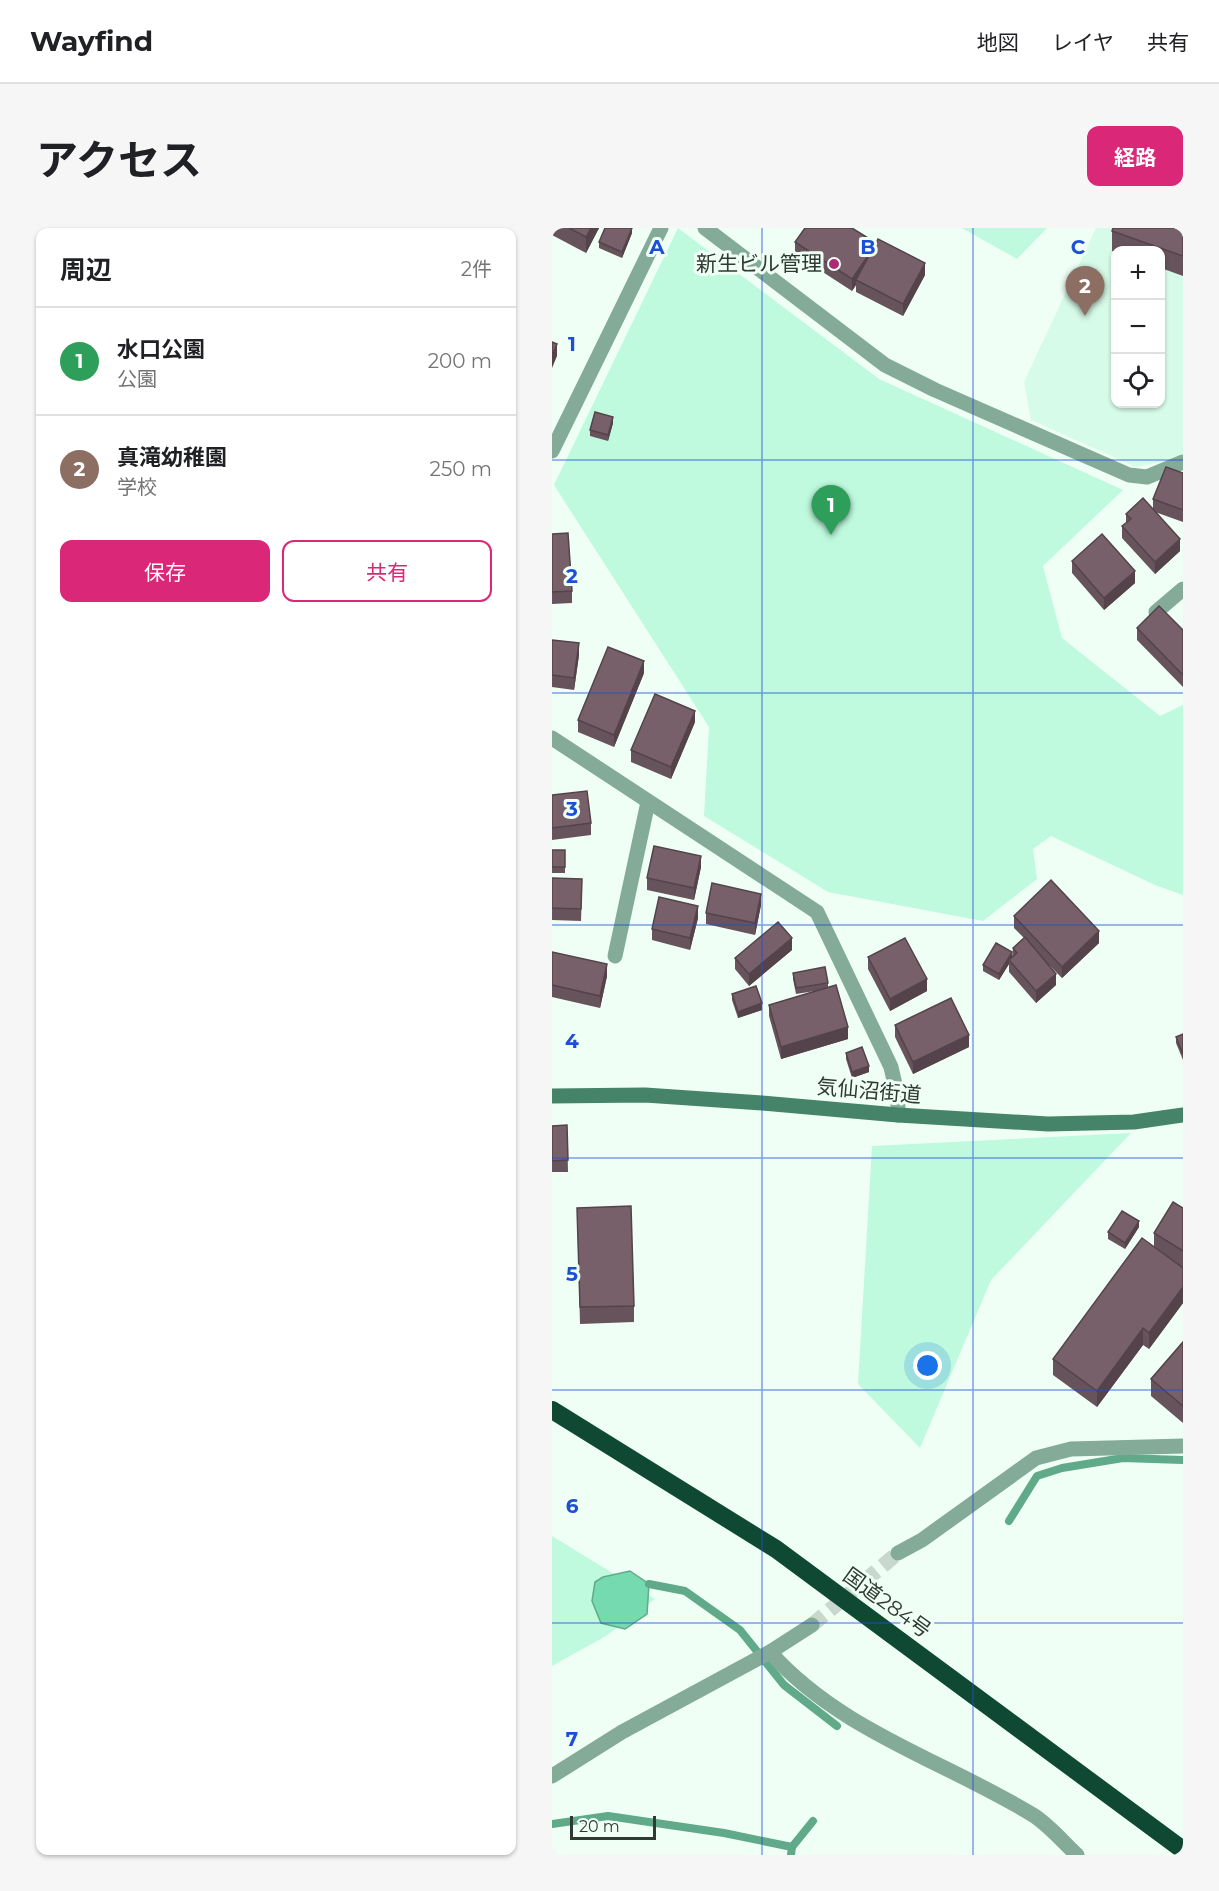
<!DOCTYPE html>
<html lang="ja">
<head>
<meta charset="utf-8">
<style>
  body { margin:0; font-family:Montserrat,"Noto Sans JP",sans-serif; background:#f6f6f6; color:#202124 }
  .controls { position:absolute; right:18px; top:18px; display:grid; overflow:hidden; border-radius:12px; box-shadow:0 2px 4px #0004 }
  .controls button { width:54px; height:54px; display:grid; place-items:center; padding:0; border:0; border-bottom:2px solid #e0e0e0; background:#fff; color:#202124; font:30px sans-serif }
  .scale { position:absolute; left:18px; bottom:15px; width:86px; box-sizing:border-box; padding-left:6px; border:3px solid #303a35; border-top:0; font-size:16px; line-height:21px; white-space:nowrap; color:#303a35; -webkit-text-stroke:4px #effff6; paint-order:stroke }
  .you { position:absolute; left:376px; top:1138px; width:21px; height:21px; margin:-15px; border:4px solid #fff; border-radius:50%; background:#1a73e8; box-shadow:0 0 0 9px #1a73e833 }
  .badge { display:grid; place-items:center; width:39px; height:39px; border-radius:50%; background:#db2777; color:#fff; font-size:20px; font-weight:700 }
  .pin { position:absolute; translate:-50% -50px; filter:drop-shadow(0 2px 3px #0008) }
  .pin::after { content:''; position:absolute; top:32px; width:21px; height:18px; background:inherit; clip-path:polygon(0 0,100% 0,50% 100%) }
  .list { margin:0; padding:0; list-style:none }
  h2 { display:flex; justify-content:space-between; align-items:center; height:78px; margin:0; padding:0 24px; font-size:26px }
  h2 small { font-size:20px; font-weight:400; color:#757577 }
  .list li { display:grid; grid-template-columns:39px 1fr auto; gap:18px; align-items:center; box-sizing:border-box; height:108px; padding:0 24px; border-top:2px solid #e0e0e0 }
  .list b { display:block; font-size:22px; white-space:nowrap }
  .list p { margin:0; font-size:20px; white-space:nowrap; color:#757577 }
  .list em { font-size:20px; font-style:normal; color:#757577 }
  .actions { display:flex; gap:12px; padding:18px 24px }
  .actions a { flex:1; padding:14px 0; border:2px solid #db2777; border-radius:12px; text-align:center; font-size:21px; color:#db2777 }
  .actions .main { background:#db2777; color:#fff }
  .icon { flex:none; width:33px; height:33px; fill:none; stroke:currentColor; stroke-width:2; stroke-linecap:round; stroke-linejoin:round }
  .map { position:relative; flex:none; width:631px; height:1627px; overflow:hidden; border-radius:12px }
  header { display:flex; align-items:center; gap:36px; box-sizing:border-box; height:84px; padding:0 30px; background:#fff; border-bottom:2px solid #e0e0e0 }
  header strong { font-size:28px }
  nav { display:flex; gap:33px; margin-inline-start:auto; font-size:21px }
  .intro { display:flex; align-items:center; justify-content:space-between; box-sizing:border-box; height:144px; padding:0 36px }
  h1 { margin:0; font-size:42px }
  .button { padding:15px 27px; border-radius:12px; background:#db2777; color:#fff; font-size:21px; font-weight:700 }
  main { display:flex; gap:36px; padding:0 36px }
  aside { flex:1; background:#fff; border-radius:12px; box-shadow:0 2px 4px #0004 }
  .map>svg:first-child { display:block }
</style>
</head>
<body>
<header>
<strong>Wayfind</strong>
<nav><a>地図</a><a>レイヤ</a><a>共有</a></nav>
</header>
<div class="intro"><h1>アクセス</h1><a class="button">経路</a></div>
<main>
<aside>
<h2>周辺<small>2件</small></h2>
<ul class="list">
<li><span class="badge" style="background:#2e9e5b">1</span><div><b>水口公園</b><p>公園</p></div><em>200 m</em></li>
<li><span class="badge" style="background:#8d6e63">2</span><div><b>真滝幼稚園</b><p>学校</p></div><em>250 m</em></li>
</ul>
<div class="actions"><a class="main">保存</a><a>共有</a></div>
</aside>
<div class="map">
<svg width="631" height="1627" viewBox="0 0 631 1627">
  <rect width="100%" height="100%" fill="#effff6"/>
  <path fill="#d7fbe9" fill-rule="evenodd" d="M 544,0 L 631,0 L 631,225 L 624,231 L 584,239 L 479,192 L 472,154 ZM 564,22 L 608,22 L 608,176 L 564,176 Z"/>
  <g fill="#bffade">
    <path d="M 126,0 L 327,151 L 571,262 L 491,338 L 510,410 L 608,488 L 631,477 L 631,667 L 603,657 L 499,608 L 481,621 L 485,651 L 431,693 L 276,664 L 152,588 L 157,499 L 2,257 Z"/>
    <path d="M 410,0 L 495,0 L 465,31 Z"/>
    <path d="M 579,905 L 439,1052 L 368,1220 L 306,1156 L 320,918 Z"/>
    <path d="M 0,1308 L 103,1371 L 54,1408 L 0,1438 Z"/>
  </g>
  <path fill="#75daaf" stroke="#60aa8a" stroke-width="1.5" d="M 78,1343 L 97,1356 L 95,1386 L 73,1401 L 49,1395 L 40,1373 L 43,1354 L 51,1349 Z"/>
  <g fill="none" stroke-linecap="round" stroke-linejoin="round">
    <g stroke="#60aa8a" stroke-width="8">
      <path d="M 457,1293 L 485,1248 L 510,1240 L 571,1230 L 631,1232"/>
      <path d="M 97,1356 L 133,1363 L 188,1402 L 232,1457 L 285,1498"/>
      <path d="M 0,1596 L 56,1588 L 172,1605 L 240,1619"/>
      <path d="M 239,1627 L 240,1619 L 261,1593"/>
    </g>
    <path stroke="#c9d8cf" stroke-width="15" stroke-dasharray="15 8" stroke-linecap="butt" d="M 260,1397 L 346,1325"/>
    <g stroke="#83ab97" stroke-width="15">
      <path d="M 153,0 L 333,137 L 383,162 L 577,247 L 595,249 L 631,234"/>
      <path d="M 0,223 L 109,0"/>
      <path d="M 604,384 L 631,361"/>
      <path d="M 0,510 L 265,684 L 339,839 L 346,870 L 346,887"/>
      <path d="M 63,728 L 96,574"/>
      <path d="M 346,1325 L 370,1312 L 484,1230 L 519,1221 L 631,1218"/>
      <path d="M 218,1424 C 288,1503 393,1533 481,1587 C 497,1597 511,1614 525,1627"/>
      <path d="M 0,1548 L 70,1504 L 218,1424 L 260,1397"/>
    </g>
    <path stroke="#458469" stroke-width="15" d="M 0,868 L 93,867 L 210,875 L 346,887 L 496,896 L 582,894 L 631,887"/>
    <path stroke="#0f4934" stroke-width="18" d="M 0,1182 L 224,1321 L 631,1622"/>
  </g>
  <g fill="#67535b">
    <path d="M 0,0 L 47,0 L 34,25 L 0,7 Z"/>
    <path d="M 631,0 L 631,48 L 609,40 L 609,22 L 564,22 L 564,24 L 560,23 L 560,3 Z"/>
    <path d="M 80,5 L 70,30 L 47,20 L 47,14 Z"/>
    <path d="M 243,14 L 373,47 L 351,88 L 304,64 L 304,57 L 300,63 L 243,26 Z"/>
    <path d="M 61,195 L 56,213 L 38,208 L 38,202 Z"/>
    <path d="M 631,245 L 631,294 L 603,284 L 628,323 L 603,346 L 570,310 L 570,298 L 574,295 L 574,286 L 601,282 L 601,271 Z"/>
    <path d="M 0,306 L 20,363 L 20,375 L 0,376 Z"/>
    <path d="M 520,333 L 583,355 L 552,382 L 520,345 Z"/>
    <path d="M 585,400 L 631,402 L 631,459 L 585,412 Z"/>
    <path d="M 0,412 L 27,427 L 22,462 L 0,459 Z"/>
    <path d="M 92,445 L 62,519 L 26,504 L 26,492 Z"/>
    <path d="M 143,494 L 119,551 L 79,534 L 79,522 Z"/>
    <path d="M 0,567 L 39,595 L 39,607 L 0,612 Z"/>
    <rect x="0" y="622" width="13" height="23"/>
    <path d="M 149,639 L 142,672 L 95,662 L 95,650 Z"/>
    <path d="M 0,650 L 30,663 L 29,693 L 0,692 Z"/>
    <path d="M 209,677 L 203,707 L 154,696 L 154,685 Z"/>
    <path d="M 462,688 L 547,715 L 510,750 L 497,737 L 504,757 L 484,775 L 457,744 L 457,736 L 447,752 L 431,743 L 431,737 L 460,729 L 461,720 L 472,710 L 462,700 Z"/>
    <path d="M 146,690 L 138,722 L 100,712 L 100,701 Z"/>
    <path d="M 240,722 L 197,758 L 183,741 L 183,730 Z"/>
    <path d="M 0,724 L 55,748 L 48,780 L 0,769 Z"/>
    <path d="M 316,729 L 375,763 L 338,783 L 316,741 Z"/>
    <path d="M 241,745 L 276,755 L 276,759 L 296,811 L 229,831 L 217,788 L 217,777 L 263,763 L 244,766 L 241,751 Z"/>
    <path d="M 180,766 L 210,782 L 186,790 L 180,772 Z"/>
    <path d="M 343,797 L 417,819 L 361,846 L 343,809 Z"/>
    <path d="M 631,806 L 631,832 L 624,815 L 624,809 Z"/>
    <path d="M 294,825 L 317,844 L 300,850 L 294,831 Z"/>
    <path d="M 15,897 L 16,944 L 0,944 L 0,898 Z"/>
    <path d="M 25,980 L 82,1078 L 82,1094 L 28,1096 Z"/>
    <path d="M 631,980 L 631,1075 L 597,1121 L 591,1117 L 545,1179 L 501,1147 L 501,1131 L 602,1019 L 602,1005 Z"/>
    <path d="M 587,999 L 573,1021 L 556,1011 L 556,1004 Z"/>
    <path d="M 631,1114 L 631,1195 L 599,1168 L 599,1151 Z"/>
  </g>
  <g fill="#54434a">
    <path d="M 39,0 L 47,0 L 34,25 L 34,9 Z"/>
    <path d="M 80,0 L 80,5 L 70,30 L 70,24 Z"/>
    <path d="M 320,22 L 304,52 L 304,57 L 300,63 L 300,51 Z"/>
    <path d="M 373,35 L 373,47 L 351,88 L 351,76 Z"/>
    <path d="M 5,116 L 5,128 L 0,140 L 0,128 Z"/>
    <path d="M 61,189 L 61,195 L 56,213 L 56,207 Z"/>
    <path d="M 628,311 L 628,323 L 603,346 L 603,334 Z"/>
    <path d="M 583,343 L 583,355 L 552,382 L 552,370 Z"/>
    <path d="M 27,415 L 27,427 L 22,462 L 22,450 Z"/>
    <path d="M 92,433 L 92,445 L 62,519 L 62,507 Z"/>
    <path d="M 143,483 L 143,494 L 119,551 L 119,539 Z"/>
    <path d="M 149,628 L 149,639 L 142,672 L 142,660 Z"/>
    <path d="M 209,666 L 209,677 L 203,707 L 203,695 Z"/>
    <path d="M 146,678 L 146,690 L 138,722 L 138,710 Z"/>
    <path d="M 547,703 L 547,715 L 510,750 L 510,739 Z"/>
    <path d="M 240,710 L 240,722 L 197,758 L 197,746 Z"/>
    <path d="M 460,724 L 460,730 L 457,732 L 457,736 L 447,752 L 447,746 Z"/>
    <path d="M 55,736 L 55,748 L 48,780 L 48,768 Z"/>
    <path d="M 504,746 L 504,757 L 484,775 L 484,763 Z"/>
    <path d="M 375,751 L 375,763 L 338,783 L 338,771 Z"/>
    <path d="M 210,775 L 210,782 L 186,790 L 186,784 Z"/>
    <path d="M 296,799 L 296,811 L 229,831 L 229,819 Z"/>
    <path d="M 417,807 L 417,819 L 361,846 L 361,834 Z"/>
    <path d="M 317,838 L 317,844 L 300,850 L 300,844 Z"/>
    <path d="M 587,993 L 587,999 L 573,1021 L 573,1015 Z"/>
    <path d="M 631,1059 L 631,1075 L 597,1121 L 597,1105 Z"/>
    <path d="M 591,1100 L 591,1117 L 545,1179 L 545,1163 Z"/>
  </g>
  <g fill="#78606a" stroke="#54434a" stroke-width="1.5">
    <path d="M 17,0 L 39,0 L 34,9 Z"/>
    <path d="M 53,0 L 80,0 L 70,24 L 47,14 Z"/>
    <path d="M 253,0 L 300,0 L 324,15 L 326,11 L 373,35 L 351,76 L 304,52 L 320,22 L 300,51 L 243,14 Z"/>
    <path d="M 561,0 L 631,0 L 631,28 L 560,3 Z"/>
    <path d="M 0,114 L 5,116 L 0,128 Z"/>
    <path d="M 43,184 L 61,189 L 56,207 L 38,202 Z"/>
    <path d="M 614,239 L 631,245 L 631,282 L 601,271 Z"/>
    <path d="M 591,270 L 628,311 L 603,334 L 570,298 L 579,291 L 574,286 Z"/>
    <path d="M 16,305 L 20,363 L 0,364 L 0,306 Z"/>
    <path d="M 550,306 L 583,343 L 552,370 L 520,333 Z"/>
    <path d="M 607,378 L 631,402 L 631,447 L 585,400 Z"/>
    <path d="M 0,412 L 27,415 L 22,450 L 0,447 Z"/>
    <path d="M 56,419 L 92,433 L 62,507 L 26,492 Z"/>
    <path d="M 103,466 L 143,483 L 119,539 L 79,522 Z"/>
    <path d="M 35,563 L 39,595 L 0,600 L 0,567 Z"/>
    <path d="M 102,618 L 149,628 L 142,660 L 95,650 Z"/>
    <rect x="0" y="622" width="13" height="17"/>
    <path d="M 0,650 L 30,651 L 29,681 L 0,680 Z"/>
    <path d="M 499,652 L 547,703 L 510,739 L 462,688 Z"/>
    <path d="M 160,655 L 209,666 L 203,695 L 154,685 Z"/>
    <path d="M 107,669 L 146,678 L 138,710 L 100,701 Z"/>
    <path d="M 226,694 L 240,710 L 197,746 L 183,730 Z"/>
    <path d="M 473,709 L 504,746 L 484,763 L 457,732 L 465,725 L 461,720 Z"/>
    <path d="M 353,710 L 375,751 L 338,771 L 316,729 Z"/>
    <path d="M 444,715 L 460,724 L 447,746 L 431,737 Z"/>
    <path d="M 0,724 L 55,736 L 48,768 L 0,757 Z"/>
    <path d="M 273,739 L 276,755 L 244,760 L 241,745 Z"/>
    <path d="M 284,757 L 296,799 L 229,819 L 217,777 Z"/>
    <path d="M 204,758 L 210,775 L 186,784 L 180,766 Z"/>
    <path d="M 399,770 L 417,807 L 361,834 L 343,797 Z"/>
    <path d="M 631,806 L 631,826 L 624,809 Z"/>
    <path d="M 310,819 L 317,838 L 300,844 L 294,825 Z"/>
    <path d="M 15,897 L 16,932 L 0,933 L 0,898 Z"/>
    <path d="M 621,974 L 631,980 L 631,1023 L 602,1005 Z"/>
    <path d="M 79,978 L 82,1078 L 28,1079 L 25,980 Z"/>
    <path d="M 570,983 L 587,993 L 573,1015 L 556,1004 Z"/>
    <path d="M 590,1010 L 631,1040 L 631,1059 L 597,1105 L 591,1100 L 545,1163 L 501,1131 Z"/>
    <path d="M 631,1114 L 631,1178 L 599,1151 Z"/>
  </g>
  <path fill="none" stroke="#1d4ed8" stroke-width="1.5" stroke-opacity="0.55" d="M 210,0 L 210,1627M 421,0 L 421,1627M 0,232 L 631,232M 0,465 L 631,465M 0,697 L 631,697M 0,930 L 631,930M 0,1162 L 631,1162M 0,1395 L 631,1395"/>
  <circle fill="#ad2a74" stroke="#effff6" stroke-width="2" cx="282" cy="36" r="6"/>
  <g text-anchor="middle" stroke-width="6" stroke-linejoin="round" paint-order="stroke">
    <g font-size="21" fill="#303a35" stroke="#effff6" text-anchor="end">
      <text x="270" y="43">新生ビル管理</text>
    </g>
    <g font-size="21" fill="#303a35" stroke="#effff6">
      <text transform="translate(317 863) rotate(5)" y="7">気仙沼街道</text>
      <text transform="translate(335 1375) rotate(36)" y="7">国道284号</text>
    </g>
  </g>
  <g font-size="20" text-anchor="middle" font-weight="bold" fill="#1d4ed8" stroke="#effff6" stroke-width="6" stroke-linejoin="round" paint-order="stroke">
    <text x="105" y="26">A</text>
    <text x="316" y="26">B</text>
    <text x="526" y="26">C</text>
    <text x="20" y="123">1</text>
    <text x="20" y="355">2</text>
    <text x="20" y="588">3</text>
    <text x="20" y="820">4</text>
    <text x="20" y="1053">5</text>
    <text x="20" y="1285">6</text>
    <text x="20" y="1518">7</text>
  </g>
</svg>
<div class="controls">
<button>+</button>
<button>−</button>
<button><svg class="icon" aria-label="locate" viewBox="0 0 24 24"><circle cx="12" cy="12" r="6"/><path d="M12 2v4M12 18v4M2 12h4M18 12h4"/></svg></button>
</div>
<div class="scale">20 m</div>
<div class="you"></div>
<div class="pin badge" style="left:279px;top:307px;background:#2e9e5b">1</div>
<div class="pin badge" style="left:533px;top:88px;background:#8d6e63">2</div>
</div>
</main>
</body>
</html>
